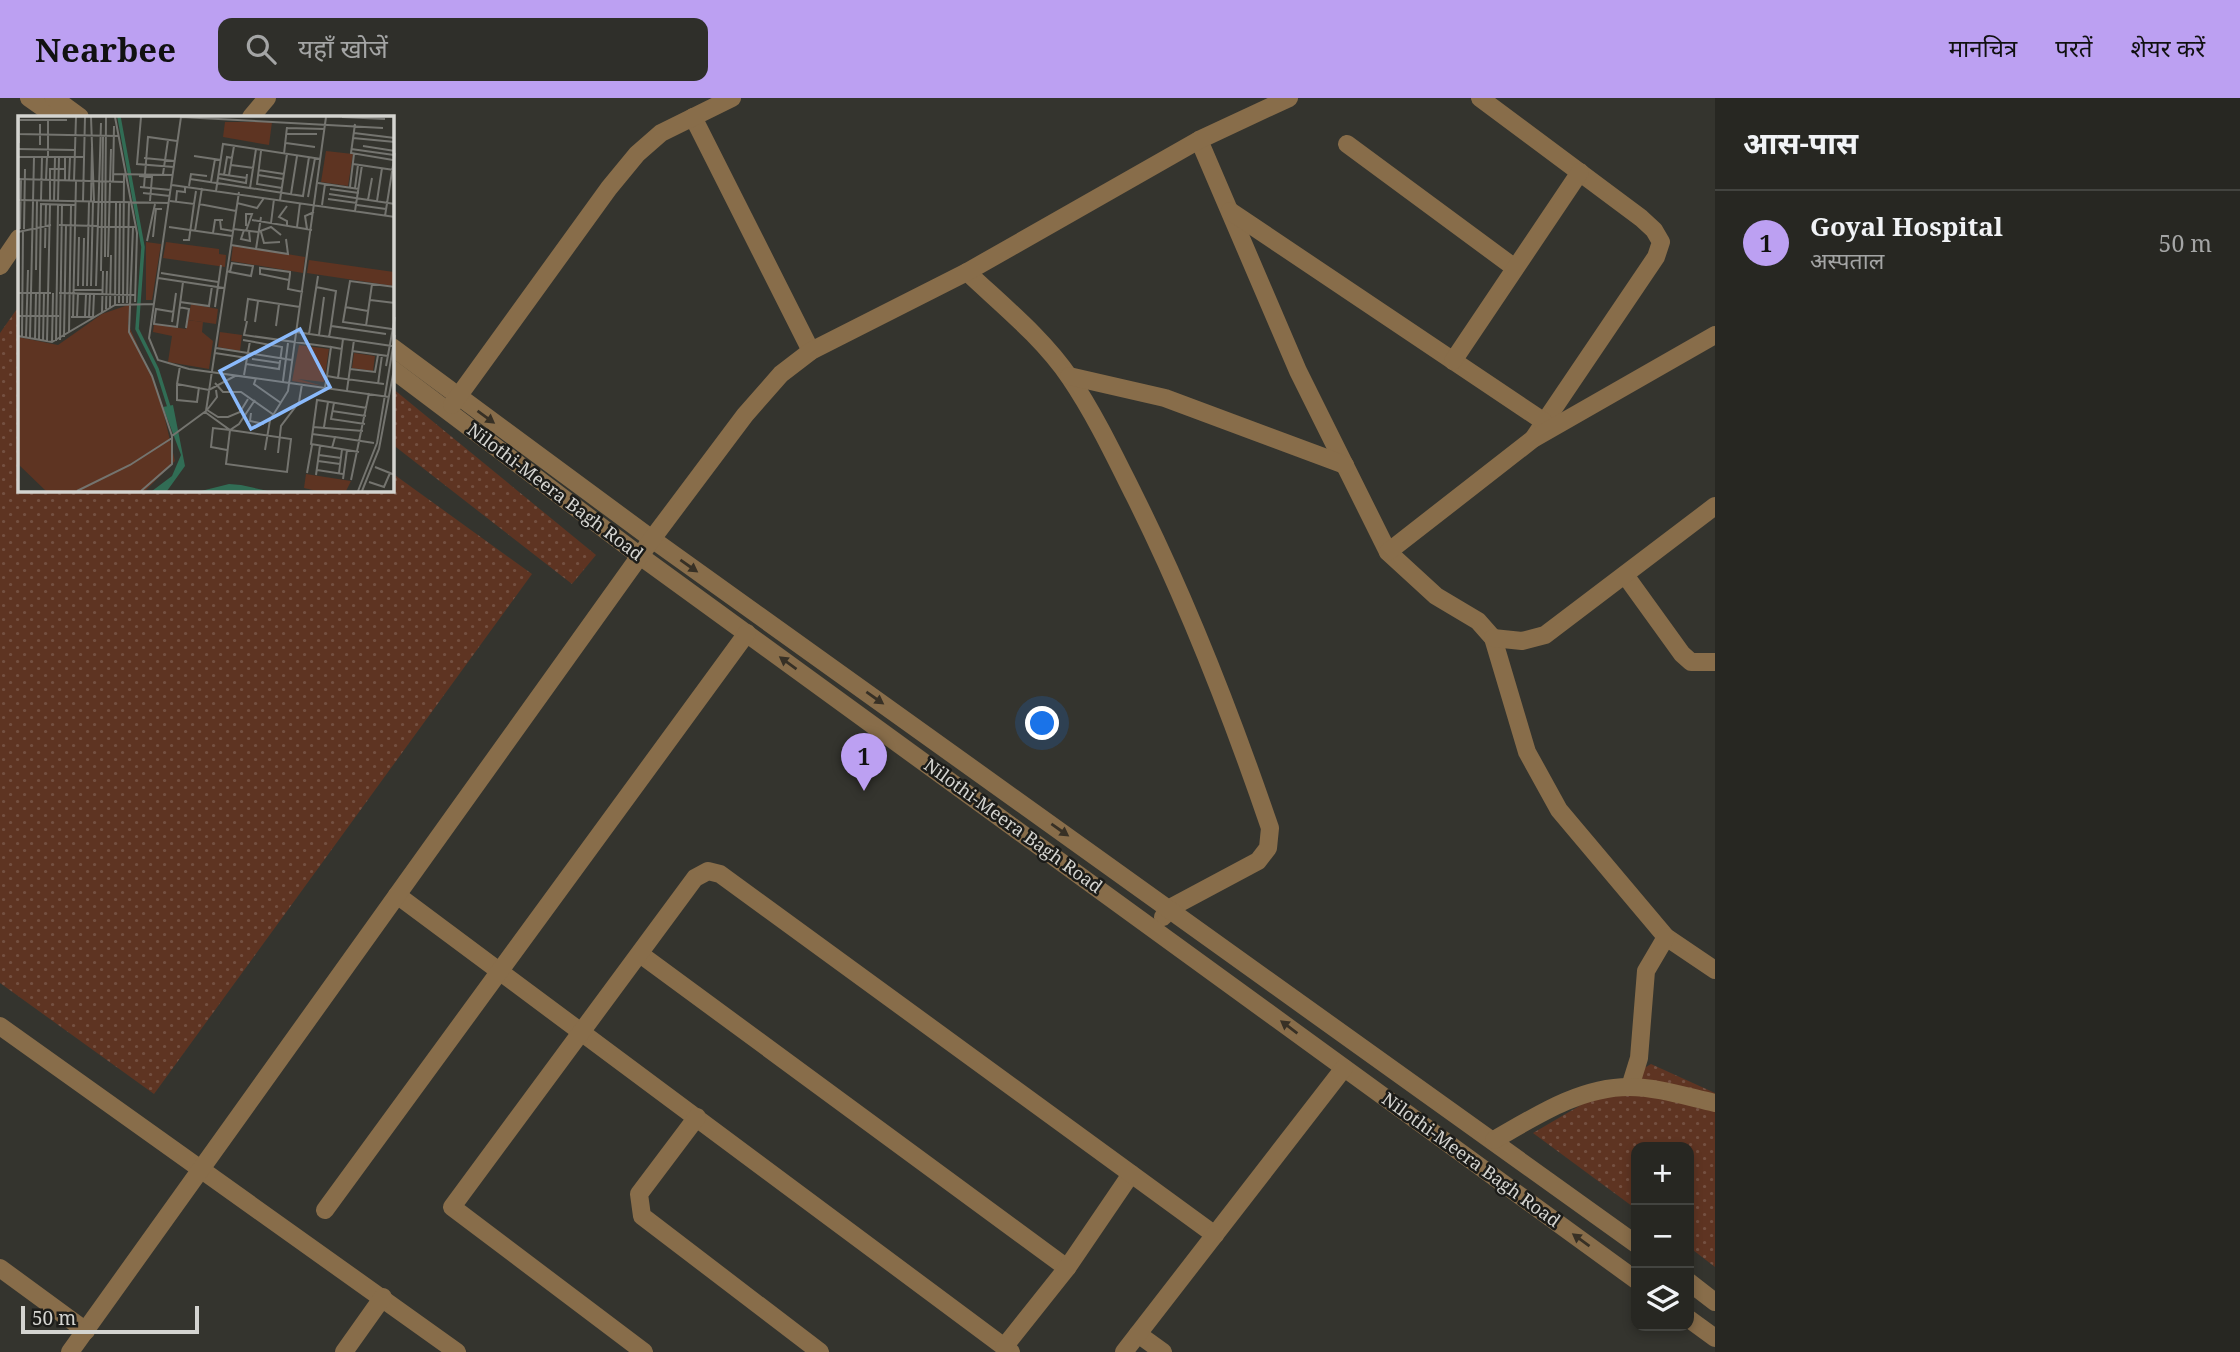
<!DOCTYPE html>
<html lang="hi">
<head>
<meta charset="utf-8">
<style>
  body { margin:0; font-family:"Noto Serif","Noto Sans Devanagari",serif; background:#2f2f2a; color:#f1f3f6 }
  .controls { position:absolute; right:21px; bottom:21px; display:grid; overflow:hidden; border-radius:14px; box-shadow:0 4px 10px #0003 }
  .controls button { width:63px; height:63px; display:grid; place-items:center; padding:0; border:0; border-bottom:2px solid #434440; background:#272722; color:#f1f3f6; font:35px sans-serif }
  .scale { position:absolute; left:21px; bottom:18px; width:178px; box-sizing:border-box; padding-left:7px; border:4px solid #d4d4d0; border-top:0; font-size:19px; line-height:24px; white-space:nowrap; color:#d4d4d0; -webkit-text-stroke:5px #1c1c19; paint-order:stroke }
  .you { position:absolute; left:1043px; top:626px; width:24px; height:24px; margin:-18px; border:5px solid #fff; border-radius:50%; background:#1a73e8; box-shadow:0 0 0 10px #1a73e833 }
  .badge { display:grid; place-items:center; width:46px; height:46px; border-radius:50%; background:#bca0f2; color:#111; font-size:23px; font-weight:700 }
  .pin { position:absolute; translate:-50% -58px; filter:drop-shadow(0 2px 4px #0008) }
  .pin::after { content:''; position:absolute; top:37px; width:24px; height:21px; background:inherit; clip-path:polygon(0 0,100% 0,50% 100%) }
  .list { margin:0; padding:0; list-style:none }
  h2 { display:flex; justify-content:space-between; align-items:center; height:91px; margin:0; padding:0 28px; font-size:30px }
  h2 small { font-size:23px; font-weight:400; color:#a4a5a5 }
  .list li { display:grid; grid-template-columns:46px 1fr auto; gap:21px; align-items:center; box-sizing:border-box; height:105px; padding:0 28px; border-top:2px solid #434440 }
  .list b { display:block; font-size:26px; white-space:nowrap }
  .list p { margin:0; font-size:23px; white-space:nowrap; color:#a4a5a5 }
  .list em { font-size:23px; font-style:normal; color:#a4a5a5 }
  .icon { flex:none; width:38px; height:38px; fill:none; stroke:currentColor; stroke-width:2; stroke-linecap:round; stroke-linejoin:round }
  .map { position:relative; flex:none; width:1715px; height:1254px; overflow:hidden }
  header { display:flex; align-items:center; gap:42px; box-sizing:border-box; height:98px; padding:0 35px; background:#bca0f2; color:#111 }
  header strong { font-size:33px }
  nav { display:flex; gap:38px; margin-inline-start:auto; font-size:24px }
  .search { width:490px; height:63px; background:#2f2f2a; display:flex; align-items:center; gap:18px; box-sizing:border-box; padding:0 24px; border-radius:14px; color:#a4a5a5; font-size:26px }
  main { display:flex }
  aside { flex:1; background:#272722 }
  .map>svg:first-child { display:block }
</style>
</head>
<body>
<header>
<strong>Nearbee</strong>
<div class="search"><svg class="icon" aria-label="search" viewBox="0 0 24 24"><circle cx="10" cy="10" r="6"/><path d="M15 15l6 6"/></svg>यहाँ खोजें</div>
<nav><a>मानचित्र</a><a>परतें</a><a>शेयर करें</a></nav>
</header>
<main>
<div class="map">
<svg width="1715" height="1254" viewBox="0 0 1715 1254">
  <defs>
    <pattern id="park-dots" width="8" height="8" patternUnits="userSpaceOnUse" patternTransform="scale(1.75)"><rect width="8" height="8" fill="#5e3422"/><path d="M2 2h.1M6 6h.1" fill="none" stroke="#745041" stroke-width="1.8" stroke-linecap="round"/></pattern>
  </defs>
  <rect width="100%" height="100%" fill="#34342e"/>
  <g fill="url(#park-dots)">
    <path d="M 19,208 L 19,392 L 392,392 L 392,375 L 532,476 L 154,996 L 0,885 L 0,235 Z"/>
    <path d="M 392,290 L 596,457 L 572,486 L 392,346 Z"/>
    <path d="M 1651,966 L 1715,995 L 1715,1169 L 1689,1149 L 1689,1049 L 1636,1049 L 1636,1111 L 1533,1035 Z"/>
  </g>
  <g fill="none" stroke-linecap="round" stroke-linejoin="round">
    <g stroke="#886d4a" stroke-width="18">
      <path d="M 29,0 L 56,19"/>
      <path d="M 54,0 L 80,19"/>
      <path d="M 1480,0 L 1641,120 L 1654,132 L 1661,144 L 1656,159 L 1533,341"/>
      <path d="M 251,19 L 267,0"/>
      <path d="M 693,19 L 811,253"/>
      <path d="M 1199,42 L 1298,273 L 1388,454 L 1436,498 L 1478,523 L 1493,540 L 1527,654 L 1559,712 L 1666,839 L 1715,872"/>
      <path d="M 1347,46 L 1515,170"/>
      <path d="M 1230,113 L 1543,323"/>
      <path d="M 0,168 L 19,140"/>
      <path d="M 967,174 C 1002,207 1043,240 1070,280 C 1095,317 1114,357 1134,397 C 1188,505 1231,616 1270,730 L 1268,750 L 1258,763 L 1170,810 L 1163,819"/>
      <path d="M 392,249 L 652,441 L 1636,1146"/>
      <path d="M 1453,263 L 1580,74"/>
      <path d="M 392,271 L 640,458 L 1636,1182"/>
      <path d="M 1069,278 L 1165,300 L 1345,367"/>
      <path d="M 452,307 L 609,90 L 637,56 L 661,35 L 732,0"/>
      <path d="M 1388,454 L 1533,341 L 1715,237"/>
      <path d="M 1625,477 L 1682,556 L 1691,564 L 1715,564"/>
      <path d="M 1493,540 L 1522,543 L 1545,537 L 1715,408"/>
      <path d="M 397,797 L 1011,1254"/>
      <path d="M 640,856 L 1067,1170"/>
      <path d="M 0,928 L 457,1254"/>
      <path d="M 1630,989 L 1639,960 L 1646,873 L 1666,839"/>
      <path d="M 697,1019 L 639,1096 L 642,1118 L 820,1254"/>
      <path d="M 1494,1042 C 1536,1018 1580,989 1629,989 C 1657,989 1688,999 1715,1005"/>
      <path d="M 325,1112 L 747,535"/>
      <path d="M 0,1170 L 86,1233"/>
      <path d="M 1689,1184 L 1715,1204"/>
      <path d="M 1689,1221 L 1715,1240"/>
      <path d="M 1138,1236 L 1163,1254"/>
      <path d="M 1004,1249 L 1067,1170 L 1131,1076"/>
      <path d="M 70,1254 L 652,441 L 745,317 L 781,276 L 811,253 L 967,174 L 1199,42 L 1289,0"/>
      <path d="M 344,1254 L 383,1199"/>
      <path d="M 644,1254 L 452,1109 L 695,780 L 708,773 L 720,776 L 1215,1137"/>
      <path d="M 1124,1254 L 1344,970"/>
    </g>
  </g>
  <defs><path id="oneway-solid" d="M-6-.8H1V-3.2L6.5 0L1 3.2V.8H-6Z" transform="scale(1.75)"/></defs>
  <g fill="#373025">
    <use href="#oneway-solid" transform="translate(486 319) rotate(36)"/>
    <use href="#oneway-solid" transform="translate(689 468) rotate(35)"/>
    <use href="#oneway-solid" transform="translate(788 565) rotate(-144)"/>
    <use href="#oneway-solid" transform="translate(875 600) rotate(35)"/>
    <use href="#oneway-solid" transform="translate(1060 732) rotate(35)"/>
    <use href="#oneway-solid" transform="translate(1289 929) rotate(-143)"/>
    <use href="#oneway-solid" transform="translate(1581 1142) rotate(-144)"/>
  </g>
  <g text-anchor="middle" stroke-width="5" stroke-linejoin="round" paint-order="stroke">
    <g font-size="18" fill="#d4d4d0" stroke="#1c1c19">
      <text transform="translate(555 394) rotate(37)" y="6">Nilothi-Meera Bagh Road</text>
      <text transform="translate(1013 728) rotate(36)" y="6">Nilothi-Meera Bagh Road</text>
      <text transform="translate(1471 1062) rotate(36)" y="6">Nilothi-Meera Bagh Road</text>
    </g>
  </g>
  <g transform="translate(18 18)">
    <rect width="376" height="376" fill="#34342e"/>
    <path d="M 170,204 L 185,206 L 184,216 L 195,225 L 191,253 L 150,246 L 154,220 L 135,216 L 136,208 L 168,213 Z" fill="#5e3422"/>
    <path d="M 207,6 L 254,6 L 251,29 L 205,21 ZM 308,35 L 335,38 L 330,70 L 303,66 ZM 128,126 L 143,128 L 134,184 L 128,184 ZM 148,126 L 201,133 L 201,138 L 208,139 L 207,151 L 145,142 ZM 215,129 L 287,141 L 285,157 L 213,145 ZM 291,144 L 376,156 L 376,170 L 289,157 ZM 113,188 L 110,208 L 140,274 L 157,345 L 127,375 L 28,375 L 0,348 L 0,221 L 40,229 L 84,198 ZM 173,188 L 200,193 L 198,208 L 170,204 ZM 202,216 L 224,219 L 222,235 L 200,231 ZM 281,229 L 311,233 L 306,266 L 280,263 L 305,270 L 274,265 ZM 336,237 L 357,240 L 355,255 L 334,252 ZM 288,358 L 333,365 L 328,375 L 299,375 L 286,372 Z" fill="#5e3422"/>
    <path d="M 155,289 L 167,350 L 149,375 L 134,375 L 154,360 L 163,339 L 145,291 ZM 211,368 L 223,369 L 250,375 L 183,375 Z" fill="#316d55"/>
    <path fill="none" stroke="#316d55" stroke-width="3.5" d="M 101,1 L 125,131 L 119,213 L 139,253 L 151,291"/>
    <path fill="none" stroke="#74746f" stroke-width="2" d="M 73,1 L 76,85M 97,1 L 119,117 L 117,186M 123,1 L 119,48 L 156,51M 163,1 L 131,222 L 140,244 L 171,253 L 371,281M 163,1 L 365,12M 324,1 L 367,3M 0,4 L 49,4M 337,8 L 333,37 L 375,44M 269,12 L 307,13M 336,17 L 377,22M 0,18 L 100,20M 269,18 L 299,18M 335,22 L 377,26M 1,27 L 1,1M 268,27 L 297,31M 22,29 L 22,8M 345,30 L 377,35M 0,33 L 57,34M 333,33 L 376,39M 243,35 L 239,68 L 264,72M 266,38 L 269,11M 176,40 L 203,44M 0,41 L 66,41M 30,41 L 30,4M 47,41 L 47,65M 126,42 L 157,45M 335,48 L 376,54M 213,49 L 236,52M 240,54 L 266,58M 95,58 L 155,59M 145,58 L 150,24M 201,58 L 229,62M 206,59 L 209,41 L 214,42M 211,59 L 216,30M 240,59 L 265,63M 121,60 L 134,61 L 132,85M 200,62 L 228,67 L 229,58M 0,63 L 107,66M 172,63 L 232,72 L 238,33M 28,64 L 29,41M 51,65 L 52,41M 56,65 L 58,1M 193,66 L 197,43M 95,67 L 96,10M 300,67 L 341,73M 154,69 L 377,101M 171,70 L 173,58 L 189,60M 122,71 L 153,74M 126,71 L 130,21 L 159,25M 332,71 L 336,38M 232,72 L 285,80 L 291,41M 337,72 L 340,49M 312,73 L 341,77M 198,75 L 205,28 L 303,43M 125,77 L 152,80M 273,78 L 279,40M 311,78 L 377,88M 290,81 L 297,42M 310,83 L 339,87M 0,84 L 151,87M 23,84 L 24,41M 262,84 L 269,38M 350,84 L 354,62M 32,85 L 32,53 L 47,53M 36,85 L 37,41M 40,85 L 41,41M 65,85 L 67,1M 73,85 L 74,31M 152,85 L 176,88 L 178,75M 158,85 L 159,75 L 167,76 L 167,71M 359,85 L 364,52M 219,87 L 239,92 L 246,82M 181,88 L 218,95M 304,89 L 307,68M 339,89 L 368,93M 269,90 L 261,101 L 269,105 L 269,110M 337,95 L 344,49M 367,100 L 377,37M 202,104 L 203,113 L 215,115M 234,104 L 294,114M 253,107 L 256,83M 41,109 L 117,111M 115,111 L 111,216 L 134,260 L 154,320M 151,111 L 214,120M 279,111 L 282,87M 2,113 L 3,64M 6,113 L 7,53M 215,113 L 240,116M 289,113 L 287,100 L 296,96M 226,114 L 223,123 L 232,125 L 231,115M 177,115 L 184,72M 228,115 L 234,98 L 228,98 L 228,110M 0,116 L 33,109M 240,116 L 253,111 L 263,119M 243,116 L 246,127 L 262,126M 195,117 L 197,104 L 205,104M 135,121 L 138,93 L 144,93M 165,124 L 171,124 L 176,88M 129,125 L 137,88M 213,129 L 270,138 L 268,123M 27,132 L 28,88M 238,133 L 243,101M 87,141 L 88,1M 90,141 L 93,33M 18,154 L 19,84M 83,155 L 85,20M 209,155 L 212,156 L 233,160 L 235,150 L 214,147 L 212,156M 143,157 L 200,166M 140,162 L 206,172M 271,164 L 242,158 L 242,152 L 272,156 L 272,158 L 270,173 L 285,176M 60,170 L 61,121M 65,170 L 66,122M 69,170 L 71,85M 73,170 L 75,85M 78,170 L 83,7M 298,171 L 318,175 L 313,210M 56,174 L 84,174M 0,177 L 33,177M 41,177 L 117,179M 352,184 L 377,187M 162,186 L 191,190 L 194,170M 101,187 L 102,86M 105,187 L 106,59M 109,187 L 111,86M 97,189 L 98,86M 92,191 L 93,139M 161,191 L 171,193 L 168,212M 197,191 L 203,149M 327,191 L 350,195M 88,193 L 89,155M 84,196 L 85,155M 156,196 L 138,193 L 136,208 L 159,211 L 165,166M 0,200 L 41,200M 53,201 L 76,201M 55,201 L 58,65M 59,201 L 60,178M 67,201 L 68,178M 71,201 L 72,178M 75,201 L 76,178M 227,205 L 230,183 L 282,191M 229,205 L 226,219 L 313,231M 154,206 L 158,177M 237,206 L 240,185M 258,210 L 261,188M 348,210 L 354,168M 374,213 L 325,206 L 332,165 L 377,171M 278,216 L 374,230M 51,217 L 53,89M 291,218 L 300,160M 301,219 L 306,181M 0,220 L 34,226 L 97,189 L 136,188M 4,221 L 5,114M 8,221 L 10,154M 46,221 L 48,109M 311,221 L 313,210 L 368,218M 12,222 L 16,41M 17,223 L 18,177M 325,223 L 320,262 L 366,268M 21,224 L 23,88 L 57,89M 42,224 L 44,89M 225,224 L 264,231 L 261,253 L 228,248M 25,225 L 26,177M 38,225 L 40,89M 29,226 L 32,89M 34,226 L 35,177M 198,232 L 274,244M 334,235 L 370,240M 197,237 L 229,242M 234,243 L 262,247M 162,250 L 159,268 L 191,274 L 217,260M 368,250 L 377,201M 332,253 L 357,256 L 360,239M 226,259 L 232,225M 309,260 L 313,231 L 324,233M 238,262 L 236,268 L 263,287M 265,265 L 270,227M 197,267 L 205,276 L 223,276 L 256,299M 159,268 L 159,284 L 179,286 L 181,271M 360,268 L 364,239M 307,271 L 309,260 L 320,262M 329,274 L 336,224M 316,287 L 313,303 L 347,308M 189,294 L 200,301 L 210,301 L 222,296 L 230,283M 189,294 L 199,281 L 198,274M 314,295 L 348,300M 187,296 L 212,314 L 273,323 L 269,356 L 208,348 L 212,314M 233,297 L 232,305 L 246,308M 295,311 L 345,315M 306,311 L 310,286M 294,318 L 317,321 L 314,332M 317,321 L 356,327M 209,334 L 193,331 L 195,312 L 212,314 L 221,308 L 237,284M 247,334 L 252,304 L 270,275 L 308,1M 341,336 L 293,328 L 299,284 L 349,292M 260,337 L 263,310 L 281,286 L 284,268M 301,339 L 323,342M 300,345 L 322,348M 357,351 L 377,359M 299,354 L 325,358M 289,357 L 294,329M 321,357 L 324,333M 298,359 L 302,330M 325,363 L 329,334M 333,364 L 351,277M 351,366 L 366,371 L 372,357M 59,375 L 112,349 L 154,322M 123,375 L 154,348 L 154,320 L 188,295 L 221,76M 340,375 L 359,327 L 377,219M 344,375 L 361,333 L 377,248"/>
    <path fill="#8abafc" fill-opacity="0.15" stroke="#8abafc" stroke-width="3.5" d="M 282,213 L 312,271 L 233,313 L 202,255 Z"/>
    <rect width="376" height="376" fill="none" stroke="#d4d4d0" stroke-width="3.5"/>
  </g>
</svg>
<div class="controls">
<button>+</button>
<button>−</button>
<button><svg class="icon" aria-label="layers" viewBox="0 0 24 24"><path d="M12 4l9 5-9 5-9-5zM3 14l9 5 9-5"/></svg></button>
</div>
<div class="scale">50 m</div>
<div class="you"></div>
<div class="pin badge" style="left:864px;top:693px">1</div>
</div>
<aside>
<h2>आस-पास<small></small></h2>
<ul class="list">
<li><span class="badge">1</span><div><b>Goyal Hospital</b><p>अस्पताल</p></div><em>50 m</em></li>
</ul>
</aside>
</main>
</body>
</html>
